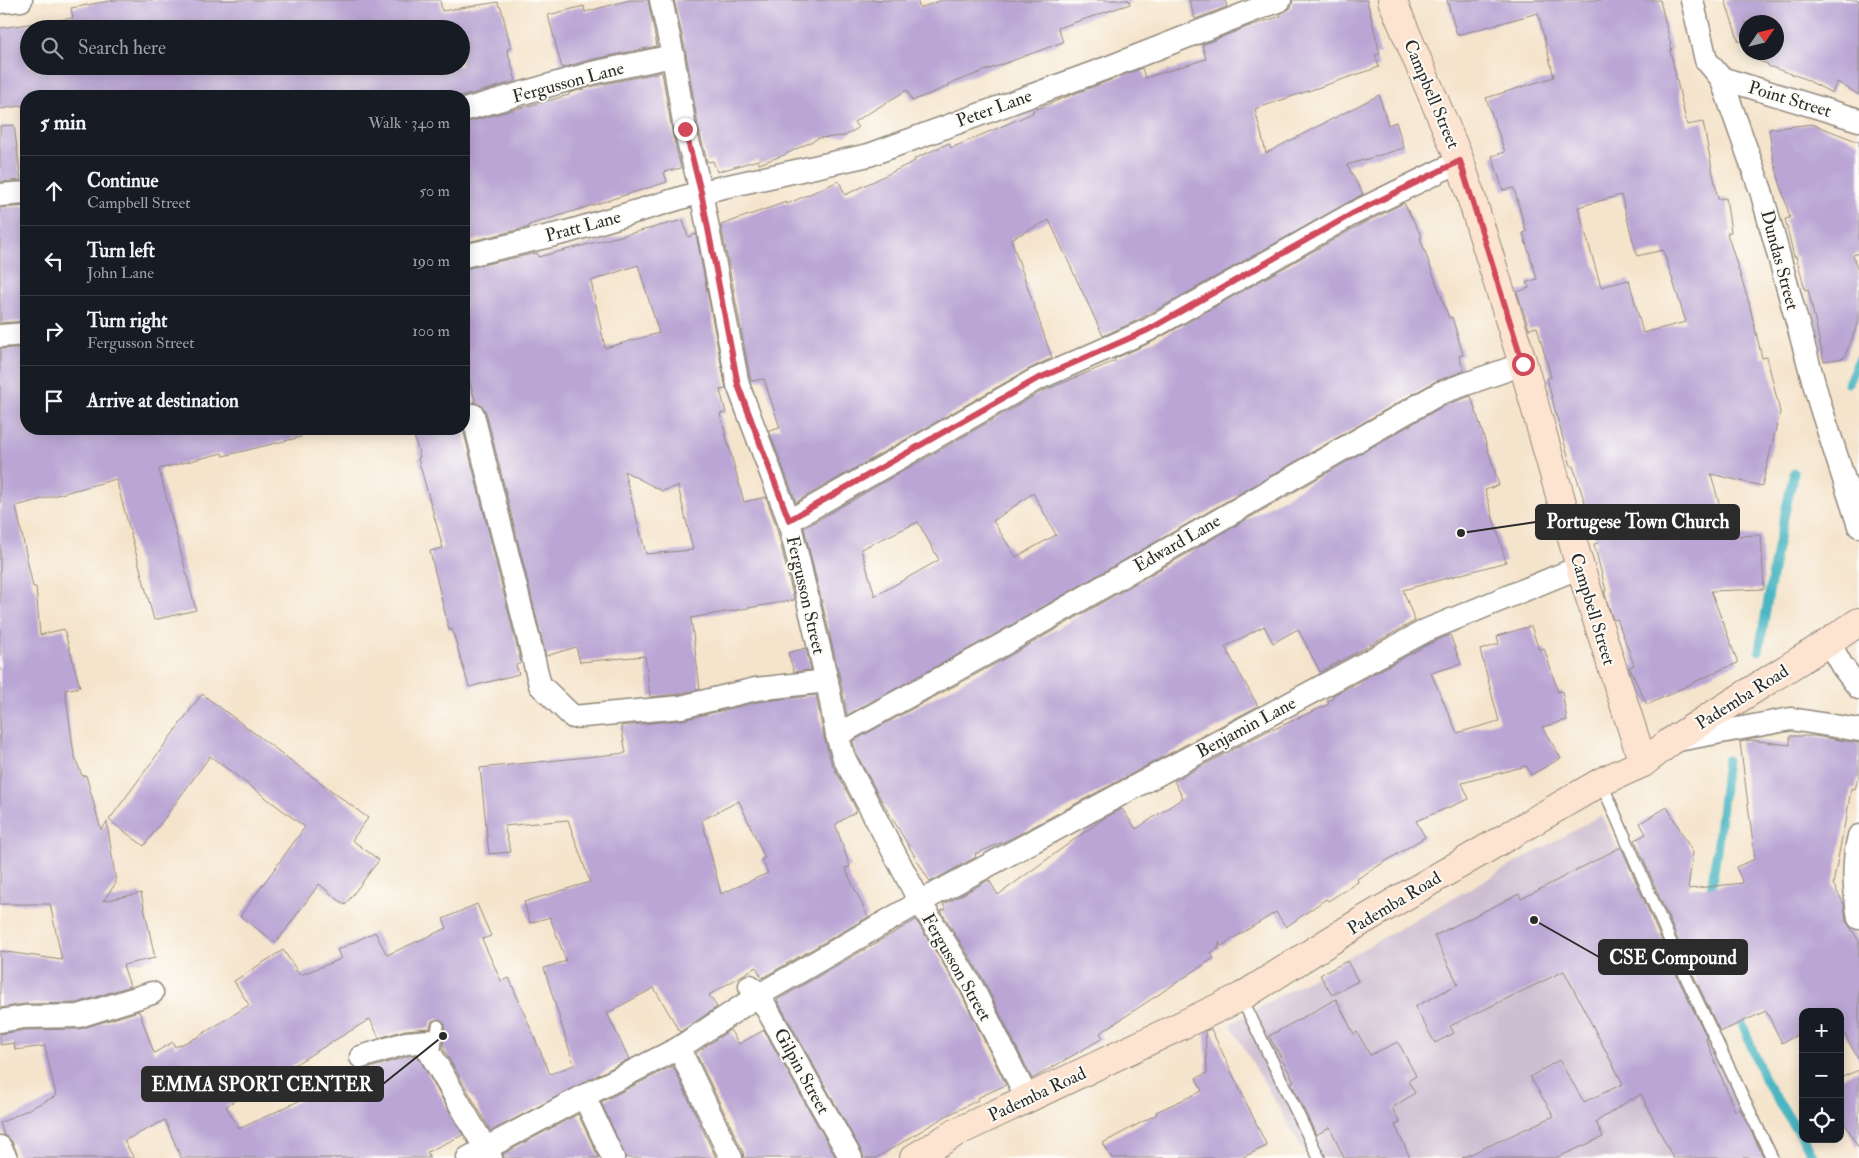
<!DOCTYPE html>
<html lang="en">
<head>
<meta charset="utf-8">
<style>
  body { margin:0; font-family:"IM FELL Double Pica",serif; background:#242831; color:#f1f3f6 }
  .controls { position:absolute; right:15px; bottom:15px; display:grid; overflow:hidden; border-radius:10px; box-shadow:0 2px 12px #0003 }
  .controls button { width:45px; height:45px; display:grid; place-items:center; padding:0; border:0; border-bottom:1px solid #363941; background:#171b24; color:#f1f3f6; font:25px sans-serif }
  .compass { position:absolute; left:1739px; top:15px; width:45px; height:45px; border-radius:50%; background:#171b24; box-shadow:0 2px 12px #0003; rotate:55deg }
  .stop { position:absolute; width:15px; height:15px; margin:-11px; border:4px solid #d1495b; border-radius:50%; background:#fff }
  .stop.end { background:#d1495b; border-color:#fff; box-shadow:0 1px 5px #0008 }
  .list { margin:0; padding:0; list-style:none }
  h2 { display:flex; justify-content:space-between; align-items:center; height:65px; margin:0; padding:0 20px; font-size:21px }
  h2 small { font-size:16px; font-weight:400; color:#9ea1a6 }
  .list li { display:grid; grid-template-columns:32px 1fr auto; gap:15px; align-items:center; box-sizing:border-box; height:70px; padding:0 20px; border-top:1px solid #363941 }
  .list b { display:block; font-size:19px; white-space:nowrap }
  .list p { margin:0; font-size:16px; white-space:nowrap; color:#9ea1a6 }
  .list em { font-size:16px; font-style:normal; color:#9ea1a6 }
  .icon { flex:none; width:28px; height:28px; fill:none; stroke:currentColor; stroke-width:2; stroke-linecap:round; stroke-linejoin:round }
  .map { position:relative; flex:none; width:1859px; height:1158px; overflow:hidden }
  .search { position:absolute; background:#171b24; box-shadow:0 2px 12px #0003; left:20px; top:20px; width:450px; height:55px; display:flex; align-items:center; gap:12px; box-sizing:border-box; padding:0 18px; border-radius:28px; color:#9ea1a6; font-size:19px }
  .panel { position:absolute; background:#171b24; box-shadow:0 2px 12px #0003; left:20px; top:90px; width:450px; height:345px; border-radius:20px }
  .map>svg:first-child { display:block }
</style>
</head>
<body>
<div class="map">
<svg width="1859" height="1158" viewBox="0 0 1859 1158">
  <rect width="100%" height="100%" fill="#fdfcf7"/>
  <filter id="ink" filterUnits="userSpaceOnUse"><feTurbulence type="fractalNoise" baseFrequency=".02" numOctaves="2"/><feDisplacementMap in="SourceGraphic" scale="10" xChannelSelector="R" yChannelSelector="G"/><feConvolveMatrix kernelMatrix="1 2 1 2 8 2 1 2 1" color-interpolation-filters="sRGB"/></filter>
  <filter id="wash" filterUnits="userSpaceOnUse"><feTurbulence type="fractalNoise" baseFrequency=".0096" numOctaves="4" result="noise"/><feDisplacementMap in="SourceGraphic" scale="20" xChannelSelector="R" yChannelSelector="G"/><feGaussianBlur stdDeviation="1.12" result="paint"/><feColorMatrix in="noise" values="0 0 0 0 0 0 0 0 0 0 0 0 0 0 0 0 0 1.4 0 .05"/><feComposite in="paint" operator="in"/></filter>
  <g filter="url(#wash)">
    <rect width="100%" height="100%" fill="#f5e4cc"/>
    <path fill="#cebed1" d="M 1601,815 L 1772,1158 L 1308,1158 L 1230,1024 Z"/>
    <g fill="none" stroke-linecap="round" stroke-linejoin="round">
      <g stroke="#48b6c2" stroke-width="9">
        <path d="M 1848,383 L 1859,359"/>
        <path d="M 1759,651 L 1777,548 L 1794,473"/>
        <path d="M 1710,896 L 1717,850 L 1727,760"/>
        <path d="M 1738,1013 L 1765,1081 L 1803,1139"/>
        <path d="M 1803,1139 L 1815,1158"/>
      </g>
    </g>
    <g id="blocks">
      <g fill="#baa5d4" fill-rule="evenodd">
        <path d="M 115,0 L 440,0 L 442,11 L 498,2 L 499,7 L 501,7 L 511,48 L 507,49 L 516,81 L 464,96 L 26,96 L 26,105 L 0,109 L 0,28 L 73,18 L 71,8 ZM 29,29 L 461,29 L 461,66 L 29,66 Z"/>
        <path d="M 630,0 L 648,0 L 657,46 L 589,60 L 562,68 L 548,15 L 584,6 L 585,12 Z"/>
        <path d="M 674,0 L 917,0 L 920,8 L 942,0 L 1129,0 L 1130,4 L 1058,28 L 1063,42 L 949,84 L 949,86 L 912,101 L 907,90 L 854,122 L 858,128 L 845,136 L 819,138 L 784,155 L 759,164 L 758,160 L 717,172 L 713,161 L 707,162 L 698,126 L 686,53 Z"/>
        <path d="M 1189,0 L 1225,0 L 1227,7 L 1195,19 Z"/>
        <path d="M 1293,0 L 1367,0 L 1380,54 L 1375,55 L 1379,67 L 1255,109 L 1266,153 L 1379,95 L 1388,125 L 1396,122 L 1404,148 L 1347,165 L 1363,194 L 1142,318 L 1103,336 L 1049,220 L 1011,239 L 1052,358 L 1029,369 L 796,502 L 769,431 L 780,428 L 764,379 L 751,381 L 721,225 L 786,202 L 787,204 L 839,181 L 845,195 L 915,161 L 914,159 L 949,143 L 951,148 L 1033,113 L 1032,111 L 1061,99 L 1142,68 L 1145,78 L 1206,59 L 1202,45 L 1247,27 L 1281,16 L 1280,14 L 1291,8 Z"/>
        <path d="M 1447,0 L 1660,0 L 1672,50 L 1670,50 L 1687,125 L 1703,122 L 1718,199 L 1726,198 L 1731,232 L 1727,233 L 1749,303 L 1762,358 L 1767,357 L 1780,412 L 1762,486 L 1711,474 L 1728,536 L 1761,535 L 1764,589 L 1711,591 L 1738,663 L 1720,670 L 1647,705 L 1629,667 L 1634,665 L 1617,619 L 1613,620 L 1604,591 L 1606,591 L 1594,544 L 1598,543 L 1573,466 L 1571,466 L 1556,414 L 1547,378 L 1551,377 L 1537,327 L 1529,329 L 1517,292 L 1529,288 L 1527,282 L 1537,279 L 1523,233 L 1526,232 L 1514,188 L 1503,190 L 1492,156 L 1505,152 L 1486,98 L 1554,77 L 1538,13 L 1457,35 ZM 1621,195 L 1637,256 L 1663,250 L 1686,322 L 1643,333 L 1629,280 L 1601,287 L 1578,207 Z"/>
        <path d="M 1725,0 L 1859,0 L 1859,95 L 1837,82 L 1832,93 L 1803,78 L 1768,66 L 1768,64 L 1756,60 L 1758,52 L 1776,52 L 1776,22 L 1746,22 L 1746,39 L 1739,42 Z"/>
        <path d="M 662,72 L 672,131 L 681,168 L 664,172 L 667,182 L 529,225 L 529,227 L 464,243 L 464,123 L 569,95 L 569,93 L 595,86 Z"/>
        <path d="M 1812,124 L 1859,142 L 1859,253 L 1853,255 L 1859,275 L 1859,321 L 1844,358 L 1824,361 L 1808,289 L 1805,290 L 1796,256 L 1794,257 L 1785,219 L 1790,218 L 1773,158 L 1769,129 Z"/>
        <path d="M 14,125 L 21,180 L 0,182 L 0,126 Z"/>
        <path d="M 1404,203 L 1422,237 L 1420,238 L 1449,318 L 1452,317 L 1463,355 L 1459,356 L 1464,371 L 1434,382 L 994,635 L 847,715 L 840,678 L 804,528 L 1041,392 L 1115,361 L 1114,359 L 1154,341 L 1358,226 ZM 1033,493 L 1056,535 L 1016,557 L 993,521 ZM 918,522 L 939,560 L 875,596 L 861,549 Z"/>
        <path d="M 26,206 L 26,321 L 0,323 L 0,208 Z"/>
        <path d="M 683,220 L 688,237 L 696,234 L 726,389 L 720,390 L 726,413 L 720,414 L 744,502 L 766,497 L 776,525 L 794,600 L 691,618 L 700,689 L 679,694 L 650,697 L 645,656 L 580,662 L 576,647 L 546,656 L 486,412 L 482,406 L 474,402 L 475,400 L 464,363 L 464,269 L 537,253 L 538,257 ZM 638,265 L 659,333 L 605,348 L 591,281 ZM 624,471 L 662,491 L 678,486 L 693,550 L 646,554 Z"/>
        <path d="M 26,347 L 26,429 L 300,429 L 301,437 L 223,456 L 222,453 L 159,469 L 196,610 L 154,620 L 116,479 L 16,506 L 33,587 L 36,587 L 40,635 L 64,629 L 80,687 L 65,690 L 74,754 L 82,776 L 86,775 L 101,830 L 107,822 L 116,883 L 103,901 L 141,893 L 155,958 L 123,965 L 130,986 L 77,1003 L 24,1004 L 0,1008 L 0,951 L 62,960 L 50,904 L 0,904 L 0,349 Z"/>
        <path d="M 1471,396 L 1499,485 L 1485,490 L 1506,562 L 1403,590 L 1415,621 L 1320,672 L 1298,629 L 1273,643 L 1264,626 L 1225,647 L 1258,706 L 1010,839 L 975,854 L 976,857 L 930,882 L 879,796 L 856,753 L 853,741 L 1006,658 L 1445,405 Z"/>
        <path d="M 412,429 L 463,429 L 521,663 L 516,665 L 519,674 L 469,687 L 452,629 L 449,630 L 430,551 L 443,548 L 418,458 L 420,457 Z"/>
        <path d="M 1531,626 L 1539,650 L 1544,648 L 1558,692 L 1562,691 L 1567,720 L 1542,727 L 1561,758 L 1531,775 L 1526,766 L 1462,783 L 1469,799 L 1416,821 L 1425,837 L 1357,879 L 1358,882 L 1328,901 L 1326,899 L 1286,927 L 1276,912 L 1221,946 L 1219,942 L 1219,948 L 1211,953 L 1214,958 L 1100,1033 L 1103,1038 L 1032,1079 L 983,979 L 941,911 L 946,909 L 943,905 L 989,880 L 998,895 L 1104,818 L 1122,809 L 1136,829 L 1183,798 L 1174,781 L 1271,729 L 1272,730 L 1329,704 L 1327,701 L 1333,698 L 1332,696 L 1433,642 L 1450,635 L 1461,664 L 1431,673 L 1457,733 L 1499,721 L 1480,650 L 1499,644 L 1497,636 Z"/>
        <path d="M 806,648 L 811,670 L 794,672 L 788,653 Z"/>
        <path d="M 202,694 L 368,818 L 352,840 L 379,860 L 345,905 L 319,884 L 276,943 L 240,916 L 305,827 L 210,756 L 144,846 L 109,820 Z"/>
        <path d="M 816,695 L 824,737 L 831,762 L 857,811 L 836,824 L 836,826 L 850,867 L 845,868 L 868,917 L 762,978 L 756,967 L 709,995 L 717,1007 L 680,1032 L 654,988 L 607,1013 L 629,1059 L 491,1131 L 443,1048 L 445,1024 L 439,1019 L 432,1021 L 430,1028 L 405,1030 L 379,1038 L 370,1019 L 226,1106 L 239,1129 L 367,1069 L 409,1056 L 417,1055 L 463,1135 L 427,1152 L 430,1158 L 181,1158 L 165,1120 L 124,1141 L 134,1158 L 19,1158 L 12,1141 L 4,1135 L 0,1123 L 56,1096 L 45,1046 L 15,1050 L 14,1043 L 0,1045 L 0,1034 L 25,1030 L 80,1029 L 139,1011 L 154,1053 L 173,1042 L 175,1047 L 196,1038 L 249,1005 L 234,981 L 283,950 L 296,969 L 294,971 L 296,970 L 300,975 L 341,959 L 337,950 L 375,932 L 387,955 L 447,928 L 443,919 L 477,904 L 491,936 L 482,939 L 501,981 L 509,978 L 550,1074 L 574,1065 L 544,968 L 566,961 L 550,917 L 530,923 L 524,902 L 590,882 L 568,820 L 504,826 L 511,852 L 489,854 L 480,768 L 626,753 L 621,726 L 682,720 L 758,702 ZM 739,801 L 765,858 L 761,859 L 768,873 L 721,894 L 702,820 Z"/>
        <path d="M 1790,736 L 1814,736 L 1859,743 L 1859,775 L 1855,789 L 1851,788 L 1846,822 L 1845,822 L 1833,884 L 1844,904 L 1846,921 L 1859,941 L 1859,1060 L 1840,1026 L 1840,1012 L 1803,1012 L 1803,1036 L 1799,1039 L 1797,1035 L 1782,1043 L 1766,1011 L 1720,1032 L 1691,970 L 1635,840 L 1646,834 L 1640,823 L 1667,807 L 1693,853 L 1688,889 L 1743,883 L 1736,867 L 1755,859 L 1740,742 L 1750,740 L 1790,745 Z"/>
        <path d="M 1621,847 L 1677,976 L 1707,1038 L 1706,1039 L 1735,1111 L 1740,1109 L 1764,1158 L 1673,1158 L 1641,1094 L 1632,1100 L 1631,1099 L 1596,1122 L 1603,1137 L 1556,1158 L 1462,1158 L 1554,1116 L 1530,1077 L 1559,1060 L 1584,1102 L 1623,1084 L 1564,971 L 1450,1026 L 1454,1033 L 1435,1043 L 1415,1007 L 1458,984 L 1434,936 L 1519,894 L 1521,899 Z"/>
        <path d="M 916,920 L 960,991 L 1006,1085 L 977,1098 L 978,1100 L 946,1116 L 876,1158 L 864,1158 L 862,1152 L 777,1000 Z"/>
        <path d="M 1347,961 L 1358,981 L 1332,995 L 1320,975 Z"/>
        <path d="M 1336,999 L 1354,1034 L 1357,1032 L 1370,1055 L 1398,1042 L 1416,1076 L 1408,1081 L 1415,1093 L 1392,1108 L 1400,1123 L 1395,1125 L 1410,1158 L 1344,1158 L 1330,1127 L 1316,1135 L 1291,1082 L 1294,1081 L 1269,1036 Z"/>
        <path d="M 1211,1029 L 1267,1146 L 1241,1158 L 1112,1158 L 1103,1143 L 1157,1114 L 1156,1112 L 1202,1091 L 1196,1078 L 1207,1073 L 1205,1031 Z"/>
        <path d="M 730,1030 L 739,1044 L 764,1030 L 836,1158 L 744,1158 L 743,1152 L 696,1053 Z"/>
        <path d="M 673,1066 L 716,1158 L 626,1158 L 601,1102 Z"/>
        <path d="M 1859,1070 L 1859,1149 L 1840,1115 L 1840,1078 Z"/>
        <path d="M 578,1114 L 599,1158 L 504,1158 L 503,1154 Z"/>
      </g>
    </g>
  </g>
  <g filter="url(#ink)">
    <use href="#blocks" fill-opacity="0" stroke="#90887c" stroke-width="1"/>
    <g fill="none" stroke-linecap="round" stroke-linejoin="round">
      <g stroke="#90887c" stroke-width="14">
        <g id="service">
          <path d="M 1601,782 L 1684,973 L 1772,1158"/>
          <path d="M 1241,997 L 1319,1158"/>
          <path d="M 435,1048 L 438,1026"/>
        </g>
      </g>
      <g stroke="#90887c" stroke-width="25">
        <g id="minor">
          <path d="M 661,0 L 673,56 L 685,129 L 701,192 L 738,385 L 789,521 L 827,681 L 837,735 L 844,758 L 920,902 L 971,985 L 1027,1098"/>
          <path d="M 1692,0 L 1706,60 L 1721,78 L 1761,191 L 1820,405 L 1859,526"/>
          <path d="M 0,2 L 21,0"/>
          <path d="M 1721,78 L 1859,120"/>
          <path d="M 464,110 L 592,73 L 673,56"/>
          <path d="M 0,195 L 26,193"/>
          <path d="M 464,256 L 567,232 L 701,192 L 869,155 L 1112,66 L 1280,0"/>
          <path d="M 0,336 L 26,334"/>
          <path d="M 473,415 L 540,685 L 573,717 L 681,707 L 756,689 L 827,681"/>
          <path d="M 789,521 L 1035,380 L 1148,330 L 1352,214 L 1460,161"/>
          <path d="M 1829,642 L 1842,666 L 1859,688"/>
          <path d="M 837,735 L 1000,646 L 1440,393 L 1523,364"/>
          <path d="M 1678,740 L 1791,719 L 1859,730"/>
          <path d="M 1859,836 C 1852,864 1854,890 1859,918"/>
          <path d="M 750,986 L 759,995 L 851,1158"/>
          <path d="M 0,1021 L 24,1017 L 79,1016 L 152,993"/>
          <path d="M 679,1048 L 731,1158"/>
          <path d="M 361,1057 L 406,1043 L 430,1041 L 429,1051 L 491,1158"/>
          <path d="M 584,1096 L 613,1158"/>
          <path d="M 0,1147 L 6,1158"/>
          <path d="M 468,1158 L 584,1096 L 679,1048 L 759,995 L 920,902 L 1427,630 L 1580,567"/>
        </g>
      </g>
      <g stroke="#90887c" stroke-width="30">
        <g id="secondary">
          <path d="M 1392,0 L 1460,161 L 1523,364 L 1580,567 L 1643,763"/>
          <path d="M 914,1158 L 955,1133 L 1241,997 L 1362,921 L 1601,782 L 1643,763 L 1670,742 L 1829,642 L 1859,622"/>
        </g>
      </g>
      <use href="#service" stroke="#fff" stroke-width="11"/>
      <use href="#minor" stroke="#fff" stroke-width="22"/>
      <use href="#secondary" stroke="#fde4d1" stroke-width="28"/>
    </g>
  </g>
  <g fill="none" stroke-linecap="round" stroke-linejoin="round" filter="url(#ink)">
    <path stroke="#d1495b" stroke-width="6" d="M 685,129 L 701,192 L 738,385 L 789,520 L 1035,380 L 1148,330 L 1352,214 L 1460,161 L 1523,364"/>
  </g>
  <g text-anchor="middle" stroke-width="4" stroke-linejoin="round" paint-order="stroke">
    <g font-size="18" fill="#2b2b2b" stroke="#fdfcf7">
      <text transform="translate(568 82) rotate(-15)" y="6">Fergusson Lane</text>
      <text transform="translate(1432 94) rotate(67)" y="6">Campbell Street</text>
      <text transform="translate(1790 99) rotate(17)" y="6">Point Street</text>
      <text transform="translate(994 108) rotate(-20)" y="6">Peter Lane</text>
      <text transform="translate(583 226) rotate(-15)" y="6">Pratt Lane</text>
      <text transform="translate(1780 260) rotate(75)" y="6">Dundas Street</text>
      <text transform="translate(1177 543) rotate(-30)" y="6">Edward Lane</text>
      <text transform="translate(806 595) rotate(77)" y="6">Fergusson Street</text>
      <text transform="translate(1593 609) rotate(73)" y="6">Campbell Street</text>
      <text transform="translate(1742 697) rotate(-32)" y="6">Pademba Road</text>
      <text transform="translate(1246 727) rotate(-28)" y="6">Benjamin Lane</text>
      <text transform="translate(1394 903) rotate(-31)" y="6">Pademba Road</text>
      <text transform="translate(957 967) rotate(60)" y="6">Fergusson Street</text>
      <text transform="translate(802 1071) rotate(61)" y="6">Gilpin Street</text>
      <text transform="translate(1037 1094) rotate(-25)" y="6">Pademba Road</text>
    </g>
  </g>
  <path fill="none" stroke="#2b2b2b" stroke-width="2" d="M1461 533L1536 522M1534 920L1599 957M443 1036L383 1084"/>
  <g fill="#2b2b2b" stroke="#fdfcf7" stroke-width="2">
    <circle cx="1461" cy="533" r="5"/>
    <circle cx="1534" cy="920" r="5"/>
    <circle cx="443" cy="1036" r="5"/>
  </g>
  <g fill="#2b2b2b" stroke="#2b2b2b" stroke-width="2">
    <rect x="1536" y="505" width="203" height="34" rx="5"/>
    <rect x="1599" y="940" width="148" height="34" rx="5"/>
    <rect x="142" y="1067" width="241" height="34" rx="5"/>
  </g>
  <g font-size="19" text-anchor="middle" font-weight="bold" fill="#fff">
    <text x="1638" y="528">Portugese Town Church</text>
    <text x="1673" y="964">CSE Compound</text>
    <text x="262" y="1091">EMMA SPORT CENTER</text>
  </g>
</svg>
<div class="controls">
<button>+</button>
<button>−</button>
<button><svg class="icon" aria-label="locate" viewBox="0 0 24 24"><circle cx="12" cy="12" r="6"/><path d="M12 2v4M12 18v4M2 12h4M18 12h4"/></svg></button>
</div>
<svg class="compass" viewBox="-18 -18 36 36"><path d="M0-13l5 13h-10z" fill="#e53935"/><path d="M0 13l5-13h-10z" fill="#9ea1a6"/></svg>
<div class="stop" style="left:1523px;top:364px"></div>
<div class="stop end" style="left:685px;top:129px"></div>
<div class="search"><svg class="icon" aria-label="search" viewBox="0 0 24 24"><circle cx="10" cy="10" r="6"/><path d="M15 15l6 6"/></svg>Search here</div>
<section class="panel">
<h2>5 min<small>Walk · 340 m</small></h2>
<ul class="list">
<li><svg class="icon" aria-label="ahead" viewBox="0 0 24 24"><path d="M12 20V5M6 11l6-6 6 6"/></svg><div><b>Continue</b><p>Campbell Street</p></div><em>50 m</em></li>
<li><svg class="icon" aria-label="left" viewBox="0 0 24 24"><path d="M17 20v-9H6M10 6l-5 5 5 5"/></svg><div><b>Turn left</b><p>John Lane</p></div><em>190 m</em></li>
<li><svg class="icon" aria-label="right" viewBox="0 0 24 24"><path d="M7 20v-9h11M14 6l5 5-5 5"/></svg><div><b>Turn right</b><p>Fergusson Street</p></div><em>100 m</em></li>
<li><svg class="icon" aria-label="arrive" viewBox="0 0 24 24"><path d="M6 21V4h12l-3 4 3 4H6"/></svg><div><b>Arrive at destination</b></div></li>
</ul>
</section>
</div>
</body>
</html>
